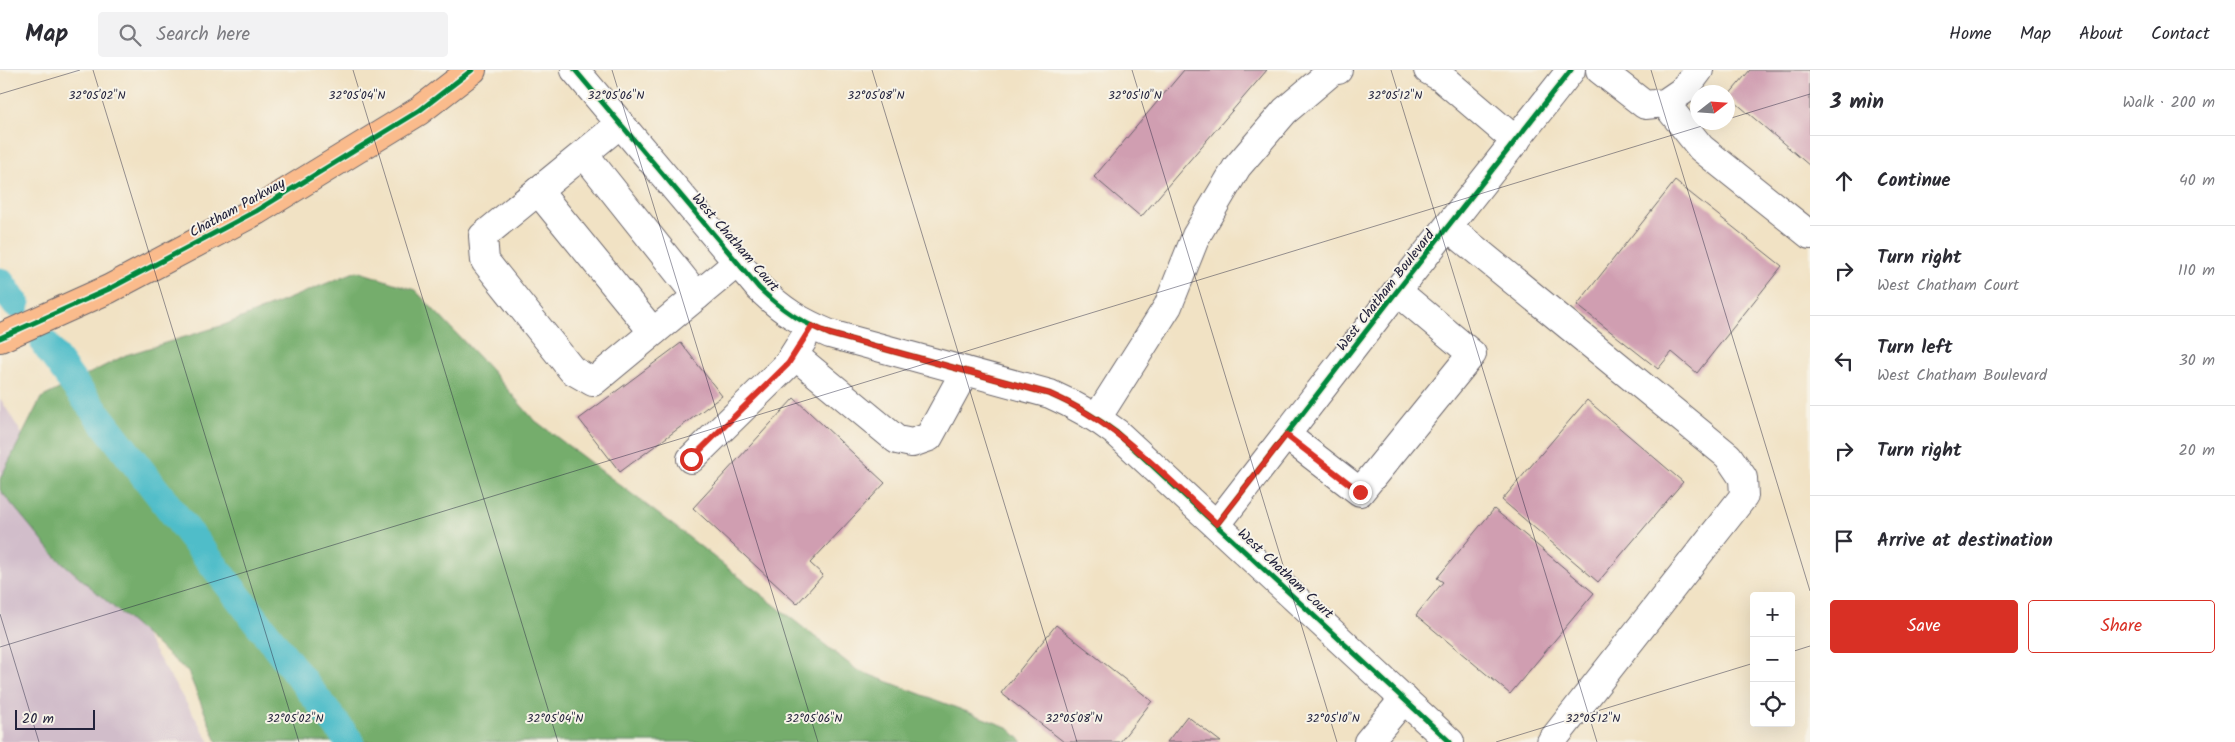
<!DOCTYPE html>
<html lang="en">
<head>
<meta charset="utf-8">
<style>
  body { margin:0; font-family:Kalam,sans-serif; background:#f2f2f3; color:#2b2b33 }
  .controls { position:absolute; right:15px; bottom:15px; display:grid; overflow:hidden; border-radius:5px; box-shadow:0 5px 20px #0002 }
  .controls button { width:45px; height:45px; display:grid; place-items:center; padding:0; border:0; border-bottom:1px solid #e1e1e2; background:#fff; color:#2b2b33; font:25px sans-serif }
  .compass { position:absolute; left:1690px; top:15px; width:45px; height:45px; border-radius:50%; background:#fff; box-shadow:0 5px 20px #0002; rotate:73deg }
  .scale { position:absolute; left:15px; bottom:12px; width:80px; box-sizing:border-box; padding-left:5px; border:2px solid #22223b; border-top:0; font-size:14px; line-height:18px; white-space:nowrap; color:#22223b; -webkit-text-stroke:4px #f7f3e8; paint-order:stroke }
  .stop { position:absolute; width:15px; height:15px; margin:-11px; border:4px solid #d93025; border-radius:50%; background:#fff }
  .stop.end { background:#d93025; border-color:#fff; box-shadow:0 1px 5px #0008 }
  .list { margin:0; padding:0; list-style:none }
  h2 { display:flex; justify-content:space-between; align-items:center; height:65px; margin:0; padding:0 20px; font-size:21px }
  h2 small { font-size:16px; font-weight:400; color:#7c7c81 }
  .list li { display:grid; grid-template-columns:32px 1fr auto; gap:15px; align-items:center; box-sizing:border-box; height:90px; padding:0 20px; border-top:1px solid #e1e1e2 }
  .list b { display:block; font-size:19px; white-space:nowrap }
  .list p { margin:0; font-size:16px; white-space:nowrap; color:#7c7c81 }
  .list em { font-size:16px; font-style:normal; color:#7c7c81 }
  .actions { display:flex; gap:10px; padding:15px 20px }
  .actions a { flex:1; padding:11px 0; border:1px solid #d93025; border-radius:5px; text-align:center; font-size:18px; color:#d93025 }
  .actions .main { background:#d93025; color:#fff }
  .icon { flex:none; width:28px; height:28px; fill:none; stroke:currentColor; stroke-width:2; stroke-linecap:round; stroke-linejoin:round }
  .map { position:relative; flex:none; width:1810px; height:672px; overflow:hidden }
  header { display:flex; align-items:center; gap:30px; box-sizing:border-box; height:70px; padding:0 25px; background:#fff; border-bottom:1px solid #e1e1e2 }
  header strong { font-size:24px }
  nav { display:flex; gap:28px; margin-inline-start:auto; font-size:18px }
  .search { width:350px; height:45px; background:#f2f2f3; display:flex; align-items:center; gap:12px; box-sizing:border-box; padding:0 18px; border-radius:5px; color:#7c7c81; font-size:19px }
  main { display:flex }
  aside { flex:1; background:#fff }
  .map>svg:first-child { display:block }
</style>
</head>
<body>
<header>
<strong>Map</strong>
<div class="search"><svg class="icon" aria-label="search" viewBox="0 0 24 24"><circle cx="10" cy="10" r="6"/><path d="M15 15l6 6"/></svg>Search here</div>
<nav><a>Home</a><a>Map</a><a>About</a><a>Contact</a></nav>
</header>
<main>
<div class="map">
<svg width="1810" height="672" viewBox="0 0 1810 672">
  <rect width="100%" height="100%" fill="#f7f3e8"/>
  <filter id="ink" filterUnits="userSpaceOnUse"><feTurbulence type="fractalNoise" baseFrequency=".02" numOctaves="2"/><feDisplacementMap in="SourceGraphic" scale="10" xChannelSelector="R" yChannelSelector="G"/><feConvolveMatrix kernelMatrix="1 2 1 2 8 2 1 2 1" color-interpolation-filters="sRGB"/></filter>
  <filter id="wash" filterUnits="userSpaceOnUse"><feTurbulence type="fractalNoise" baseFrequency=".0096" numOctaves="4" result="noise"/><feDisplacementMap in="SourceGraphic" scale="20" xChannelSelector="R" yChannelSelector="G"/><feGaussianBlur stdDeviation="1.12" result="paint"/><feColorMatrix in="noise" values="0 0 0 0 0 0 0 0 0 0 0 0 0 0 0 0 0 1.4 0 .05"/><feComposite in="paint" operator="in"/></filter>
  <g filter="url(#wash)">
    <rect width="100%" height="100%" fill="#f1e2c4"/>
    <path fill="#d1bdca" d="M 0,328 L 210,672 L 0,672 Z"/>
    <path fill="#75ad6c" stroke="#4c6854" d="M 357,201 L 415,220 L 490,299 L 533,349 L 682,462 L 857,600 L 1007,657 L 1023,672 L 217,672 L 188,602 L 55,486 L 0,420 L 0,409 L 41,328 L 126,285 L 224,255 Z"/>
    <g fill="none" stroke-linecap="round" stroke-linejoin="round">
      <g stroke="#50bdc9" stroke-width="29">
        <path d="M 0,212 L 16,234"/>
        <path d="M 45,274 L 77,318 L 350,672"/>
      </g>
    </g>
    <g id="blocks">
      <g fill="#d09eb1">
        <path d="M 1184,0 L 1267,0 L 1141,147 L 1094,107 Z"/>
        <path d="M 1750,0 L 1810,0 L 1810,96 L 1728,26 Z"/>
        <path d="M 1675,111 L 1782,196 L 1697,303 L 1672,282 L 1658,299 L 1577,235 Z"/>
        <path d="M 681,273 L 722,326 L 620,402 L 579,349 Z"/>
        <path d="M 794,328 L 885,413 L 810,493 L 823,505 L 797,534 L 693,438 Z"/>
        <path d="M 1587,330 L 1683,412 L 1598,512 L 1502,430 Z"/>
        <path d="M 1494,439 L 1594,523 L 1510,624 L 1416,545 L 1443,512 L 1437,508 Z"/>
        <path d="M 1056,555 L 1152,631 L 1120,672 L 1064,672 L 1001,623 Z"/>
        <path d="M 1187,646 L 1221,672 L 1167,672 Z"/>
      </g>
    </g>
  </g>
  <g filter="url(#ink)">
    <use href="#blocks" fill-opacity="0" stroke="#6a656b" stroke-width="1"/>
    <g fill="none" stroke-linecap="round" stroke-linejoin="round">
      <g stroke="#6a656b" stroke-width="30">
        <g id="minor">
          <path d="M 575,0 L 759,218 C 783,241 799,251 830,264 L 1050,324 C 1075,335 1096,347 1117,363 L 1450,672"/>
          <path d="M 1428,0 L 1442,8 L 1516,71"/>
          <path d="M 1600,0 L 1645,35 L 1665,33 L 1684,20 L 1699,0"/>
          <path d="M 1665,33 L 1701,78 L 1810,165"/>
          <path d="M 620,54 L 483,166 L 485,191 L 572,300 L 593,312 L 738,192"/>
          <path d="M 584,84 L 697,226"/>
          <path d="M 538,121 L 653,262"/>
          <path d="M 1448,157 L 1728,386 L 1743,408 L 1744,426 L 1551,672"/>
          <path d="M 794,285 L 897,370 L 912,373 L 929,367 L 965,301"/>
          <path d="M 1097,348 L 1168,236 L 1196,166 L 1237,97 L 1285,41 L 1332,1 L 1338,0"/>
          <path d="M 1286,365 L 1360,422 L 1472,284 L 1397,221"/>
          <path d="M 691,389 L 788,294 L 803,270"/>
          <path d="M 1217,454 L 1397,221 L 1571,0"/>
          <path d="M 1368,672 L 1404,629"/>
        </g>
      </g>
      <g stroke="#6a656b" stroke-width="30">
        <path id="major" d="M 0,268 L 109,219 L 256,141 L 419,41 L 472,0"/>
      </g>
      <use href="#minor" stroke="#fff" stroke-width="28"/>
      <use href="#major" stroke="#fabb8c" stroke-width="28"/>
      <g stroke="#f7f3e8" stroke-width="8">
        <g id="cycleway">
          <path d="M 575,0 L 759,218 C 783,241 799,251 830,264 L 1050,324 C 1075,335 1096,347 1117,363 L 1450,672"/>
          <path d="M 0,268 L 109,219 L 256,141 L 419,41 L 472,0"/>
          <path d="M 1217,454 L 1397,221 L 1571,0"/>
        </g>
      </g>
      <use href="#cycleway" stroke="#00873e" stroke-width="5"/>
    </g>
  </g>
  <g fill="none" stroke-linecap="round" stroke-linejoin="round" filter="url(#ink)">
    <path stroke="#d93025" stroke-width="6" d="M 691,389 L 788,294 L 812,256 L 830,264 L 1050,324 C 1116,352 1165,406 1217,454 L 1286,365 L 1360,422"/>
  </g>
  <path fill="none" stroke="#22223b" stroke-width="1" stroke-opacity="0.45" d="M 93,0 L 299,672M 353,0 L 558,672M 612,0 L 818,672M 872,0 L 1077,672M 1132,0 L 1337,672M 1391,0 L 1597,672M 1651,0 L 1810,521M 0,24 L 80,0M 1728,49 L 1810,24M 0,544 L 39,672M 0,577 L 1715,52M 1791,582 L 1810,576M 1496,672 L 1754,593"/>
  <g text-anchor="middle" stroke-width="4" stroke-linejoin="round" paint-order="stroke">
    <g font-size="14" fill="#22223b" stroke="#f7f3e8">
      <text transform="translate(237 137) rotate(-29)" y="5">Chatham Parkway</text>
      <text transform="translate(736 172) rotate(49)" y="5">West Chatham Court</text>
      <text transform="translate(1385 220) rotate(-52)" y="5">West Chatham Boulevard</text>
      <text transform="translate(1286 503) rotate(43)" y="5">West Chatham Court</text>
    </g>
  </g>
  <g font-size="12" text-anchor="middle" fill="#22223b" stroke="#f7f3e8" stroke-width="4" stroke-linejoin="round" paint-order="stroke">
    <text x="97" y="29">32°05'02"N</text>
    <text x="357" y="29">32°05'04"N</text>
    <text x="616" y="29">32°05'06"N</text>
    <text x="876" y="29">32°05'08"N</text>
    <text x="1135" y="29">32°05'10"N</text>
    <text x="1395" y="29">32°05'12"N</text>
    <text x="295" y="652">32°05'02"N</text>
    <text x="555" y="652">32°05'04"N</text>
    <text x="814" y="652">32°05'06"N</text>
    <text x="1074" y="652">32°05'08"N</text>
    <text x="1333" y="652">32°05'10"N</text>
    <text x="1593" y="652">32°05'12"N</text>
  </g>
</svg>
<div class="controls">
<button>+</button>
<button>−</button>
<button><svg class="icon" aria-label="locate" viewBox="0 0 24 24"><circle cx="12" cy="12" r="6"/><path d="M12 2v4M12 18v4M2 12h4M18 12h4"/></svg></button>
</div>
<svg class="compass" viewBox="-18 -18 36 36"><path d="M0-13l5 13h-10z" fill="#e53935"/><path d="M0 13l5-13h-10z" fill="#7c7c81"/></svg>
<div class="scale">20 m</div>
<div class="stop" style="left:691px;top:389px"></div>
<div class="stop end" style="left:1360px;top:422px"></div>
</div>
<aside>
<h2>3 min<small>Walk · 200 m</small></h2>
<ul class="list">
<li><svg class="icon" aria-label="ahead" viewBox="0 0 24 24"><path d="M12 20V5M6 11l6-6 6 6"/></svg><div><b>Continue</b></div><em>40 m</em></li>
<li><svg class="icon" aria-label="right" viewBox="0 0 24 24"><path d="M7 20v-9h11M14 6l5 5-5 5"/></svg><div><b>Turn right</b><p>West Chatham Court</p></div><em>110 m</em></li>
<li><svg class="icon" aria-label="left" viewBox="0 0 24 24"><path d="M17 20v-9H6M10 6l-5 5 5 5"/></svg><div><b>Turn left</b><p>West Chatham Boulevard</p></div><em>30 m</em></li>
<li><svg class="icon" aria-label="right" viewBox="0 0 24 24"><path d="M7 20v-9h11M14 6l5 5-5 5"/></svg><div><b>Turn right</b></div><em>20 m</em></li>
<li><svg class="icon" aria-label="arrive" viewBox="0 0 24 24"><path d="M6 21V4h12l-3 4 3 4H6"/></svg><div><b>Arrive at destination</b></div></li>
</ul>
<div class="actions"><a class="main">Save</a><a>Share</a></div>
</aside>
</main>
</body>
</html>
